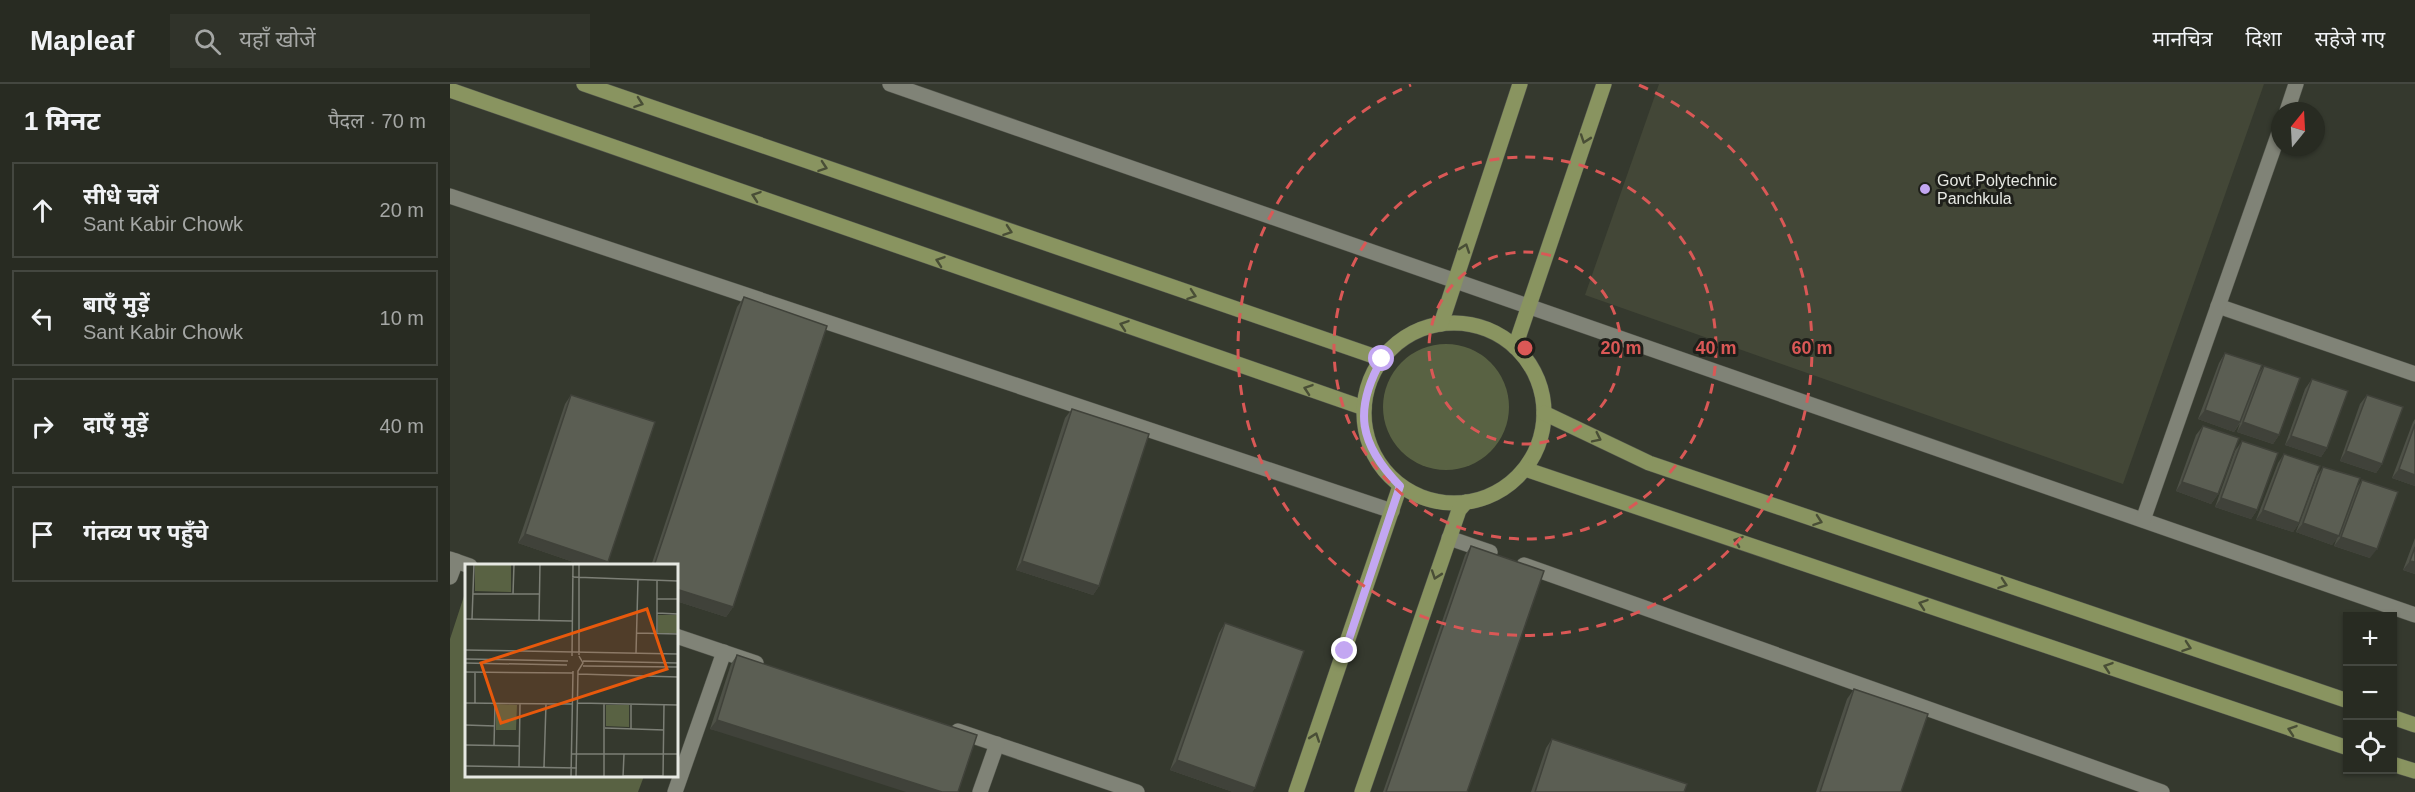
<!DOCTYPE html>
<html lang="hi">
<head>
<meta charset="utf-8">
<style>
  body { margin:0; font-family:Helvetica,"Noto Sans Devanagari",sans-serif; background:#30332a; color:#f1f3f6 }
  .controls { position:absolute; right:18px; bottom:18px; display:grid; overflow:hidden; border-radius:0px; box-shadow:0 2px 4px #0004 }
  .controls button { width:54px; height:54px; display:grid; place-items:center; padding:0; border:0; border-bottom:2px solid #444740; background:#282b22; color:#f1f3f6; font:30px sans-serif }
  .compass { position:absolute; left:1821px; top:18px; width:54px; height:54px; border-radius:50%; background:#282b22; box-shadow:0 2px 4px #0004; rotate:18deg }
  .stop { position:absolute; width:18px; height:18px; margin:-14px; border:4px solid #c3a7f2; border-radius:50%; background:#fff }
  .stop.end { background:#c3a7f2; border-color:#fff; box-shadow:0 2px 6px #0008 }
  .list { margin:0; padding:0; list-style:none }
  h2 { display:flex; justify-content:space-between; align-items:center; height:78px; margin:0; padding:0 24px; font-size:26px }
  h2 small { font-size:20px; font-weight:400; color:#a5a7a5 }
  .list li { display:grid; grid-template-columns:39px 1fr auto; gap:18px; align-items:center; box-sizing:border-box; height:96px; margin:0 12px 12px; padding:0 12px; border:2px solid #444740; border-radius:0px }
  .list b { display:block; font-size:22px; white-space:nowrap }
  .list p { margin:0; font-size:20px; white-space:nowrap; color:#a5a7a5 }
  .list em { font-size:20px; font-style:normal; color:#a5a7a5 }
  .icon { flex:none; width:33px; height:33px; fill:none; stroke:currentColor; stroke-width:2; stroke-linecap:round; stroke-linejoin:round }
  .map { position:relative; flex:none; width:1965px; height:708px; overflow:hidden }
  header { display:flex; align-items:center; gap:36px; box-sizing:border-box; height:84px; padding:0 30px; background:#282b22; border-bottom:2px solid #444740 }
  header strong { font-size:28px }
  nav { display:flex; gap:33px; margin-inline-start:auto; font-size:21px }
  .search { width:420px; height:54px; background:#30332a; display:flex; align-items:center; gap:15px; box-sizing:border-box; padding:0 21px; border-radius:0px; color:#a5a7a5; font-size:22px }
  main { display:flex }
  aside { flex:1; background:#282b22 }
  .map>svg:first-child { display:block }
</style>
</head>
<body>
<header>
<strong>Mapleaf</strong>
<div class="search"><svg class="icon" aria-label="search" viewBox="0 0 24 24"><circle cx="10" cy="10" r="6"/><path d="M15 15l6 6"/></svg>यहाँ खोजें</div>
<nav><a>मानचित्र</a><a>दिशा</a><a>सहेजे गए</a></nav>
</header>
<main>
<aside>
<h2>1 मिनट<small>पैदल · 70 m</small></h2>
<ul class="list">
<li><svg class="icon" aria-label="ahead" viewBox="0 0 24 24"><path d="M12 20V5M6 11l6-6 6 6"/></svg><div><b>सीधे चलें</b><p>Sant Kabir Chowk</p></div><em>20 m</em></li>
<li><svg class="icon" aria-label="left" viewBox="0 0 24 24"><path d="M17 20v-9H6M10 6l-5 5 5 5"/></svg><div><b>बाएँ मुड़ें</b><p>Sant Kabir Chowk</p></div><em>10 m</em></li>
<li><svg class="icon" aria-label="right" viewBox="0 0 24 24"><path d="M7 20v-9h11M14 6l5 5-5 5"/></svg><div><b>दाएँ मुड़ें</b></div><em>40 m</em></li>
<li><svg class="icon" aria-label="arrive" viewBox="0 0 24 24"><path d="M6 21V4h12l-3 4 3 4H6"/></svg><div><b>गंतव्य पर पहुँचे</b></div></li>
</ul>
</aside>
<div class="map">
<svg width="1965" height="708" viewBox="0 0 1965 708">
  <rect width="100%" height="100%" fill="#35392e"/>
  <path fill="#434737" d="M 1209,0 L 1814,0 L 1673,400 L 1135,211 Z"/>
  <g fill="#596243">
    <circle cx="996" cy="323" r="63"/>
    <path d="M 16,506 L 16,692 L 194,692 L 188,708 L 0,708 L 0,555 Z"/>
  </g>
  <g fill="none" stroke-linecap="round" stroke-linejoin="round">
    <g stroke="#51544b" stroke-width="16">
      <g id="street">
        <path d="M 440,0 L 1965,531"/>
        <path d="M 1837,27 L 1846,0"/>
        <path d="M 0,112 L 942,427"/>
        <path d="M 1768,222 L 1965,290"/>
        <path d="M 1693,436 L 1830,46"/>
        <path d="M 999,454 L 1040,468"/>
        <path d="M 0,475 L 20,482"/>
        <path d="M 1074,481 L 1712,708"/>
        <path d="M 0,493 L 6,477"/>
        <path d="M 226,552 L 306,579"/>
        <path d="M 508,647 L 687,708"/>
        <path d="M 225,708 L 274,568"/>
        <path d="M 530,708 L 547,660"/>
      </g>
    </g>
    <g stroke="#51544b" stroke-width="16">
      <g id="secondary">
        <path d="M 134,0 L 932,275"/>
        <path d="M 0,6 L 914,324"/>
        <circle cx="1004" cy="329" r="90"/>
        <path d="M 991,240 L 1070,0"/>
        <path d="M 1065,263 L 1154,0"/>
        <path d="M 1094,329 L 1199,379 L 1898,617"/>
        <path d="M 1075,385 L 1898,664"/>
        <path d="M 1942,633 L 1965,641"/>
        <path d="M 1942,680 L 1965,687"/>
        <path d="M 846,708 L 950,402"/>
        <path d="M 912,708 L 1009,426 L 1016,418"/>
      </g>
    </g>
    <use href="#street" stroke="#808377" stroke-width="15"/>
    <use href="#secondary" stroke="#899460" stroke-width="15"/>
  </g>
  <g fill="#4e5147">
    <path d="M 294,213 L 283,523 L 276,533 L 226,517 L 226,482 L 201,482 L 287,223 Z"/>
    <path d="M 1775,269 L 1809,289 L 1814,282 L 1829,351 L 1823,360 L 1787,348 L 1790,339 L 1784,348 L 1748,335 L 1769,279 Z"/>
    <path d="M 1862,295 L 1877,364 L 1871,373 L 1835,361 L 1855,305 Z"/>
    <path d="M 121,311 L 155,482 L 135,482 L 68,459 L 115,320 Z"/>
    <path d="M 1917,311 L 1932,380 L 1926,389 L 1890,377 L 1910,320 Z"/>
    <path d="M 622,325 L 649,502 L 643,511 L 566,486 L 615,334 Z"/>
    <path d="M 1965,335 L 1965,402 L 1942,394 L 1963,338 Z"/>
    <path d="M 1753,342 L 1768,410 L 1761,420 L 1726,407 L 1746,351 Z"/>
    <path d="M 1792,357 L 1807,426 L 1801,435 L 1765,423 L 1785,367 Z"/>
    <path d="M 1834,370 L 1849,439 L 1843,448 L 1806,436 L 1828,379 Z"/>
    <path d="M 1873,383 L 1906,405 L 1912,396 L 1920,474 L 1884,462 L 1887,454 L 1882,461 L 1846,448 L 1867,392 Z"/>
    <path d="M 1965,454 L 1965,490 L 1953,486 Z"/>
    <path d="M 1021,462 L 1017,708 L 933,708 L 1015,471 Z"/>
    <path d="M 775,539 L 805,704 L 802,708 L 783,708 L 720,686 L 769,549 Z"/>
    <path d="M 287,571 L 508,708 L 260,645 L 281,580 Z"/>
    <path d="M 1404,605 L 1451,708 L 1366,708 L 1397,615 Z"/>
    <path d="M 1102,655 L 1234,708 L 1081,708 L 1096,664 Z"/>
  </g>
  <g fill="#40423a">
    <path d="M 1755,326 L 1790,338 L 1784,348 L 1748,335 Z"/>
    <path d="M 1793,338 L 1829,351 L 1823,360 L 1787,348 Z"/>
    <path d="M 1841,352 L 1877,364 L 1871,373 L 1835,361 Z"/>
    <path d="M 1896,367 L 1932,380 L 1926,389 L 1890,377 Z"/>
    <path d="M 1949,385 L 1965,391 L 1965,402 L 1942,394 Z"/>
    <path d="M 1732,398 L 1768,410 L 1761,420 L 1726,407 Z"/>
    <path d="M 1771,414 L 1807,426 L 1801,435 L 1765,423 Z"/>
    <path d="M 1813,426 L 1849,439 L 1843,448 L 1806,436 Z"/>
    <path d="M 1853,439 L 1889,452 L 1882,461 L 1846,448 Z"/>
    <path d="M 75,450 L 158,478 L 155,482 L 135,482 L 68,459 Z"/>
    <path d="M 1891,453 L 1927,465 L 1920,474 L 1884,462 Z"/>
    <path d="M 572,477 L 649,502 L 643,511 L 566,486 Z"/>
    <path d="M 1960,477 L 1965,478 L 1965,490 L 1953,486 Z"/>
    <path d="M 226,505 L 283,523 L 276,533 L 226,517 Z"/>
    <path d="M 267,636 L 492,708 L 456,708 L 260,645 Z"/>
    <path d="M 727,676 L 805,704 L 802,708 L 783,708 L 720,686 Z"/>
  </g>
  <g fill="#5b5e53" stroke="#40423a" stroke-width="1.5">
    <path d="M 294,213 L 377,242 L 283,523 L 226,505 L 226,482 L 204,482 Z"/>
    <path d="M 1775,269 L 1812,281 L 1790,338 L 1755,326 Z"/>
    <path d="M 1814,282 L 1850,294 L 1829,351 L 1793,338 Z"/>
    <path d="M 1862,295 L 1898,307 L 1877,364 L 1841,352 Z"/>
    <path d="M 121,311 L 205,338 L 158,478 L 75,450 Z"/>
    <path d="M 1917,311 L 1953,323 L 1932,380 L 1896,367 Z"/>
    <path d="M 622,325 L 699,350 L 649,502 L 572,477 Z"/>
    <path d="M 1965,340 L 1965,391 L 1949,385 Z"/>
    <path d="M 1753,342 L 1789,354 L 1768,410 L 1732,398 Z"/>
    <path d="M 1792,357 L 1828,369 L 1807,426 L 1771,414 Z"/>
    <path d="M 1834,370 L 1870,382 L 1849,439 L 1813,426 Z"/>
    <path d="M 1873,383 L 1910,394 L 1889,452 L 1853,439 Z"/>
    <path d="M 1912,396 L 1948,408 L 1927,465 L 1891,453 Z"/>
    <path d="M 1021,462 L 1094,487 L 1017,708 L 936,708 Z"/>
    <path d="M 1965,463 L 1965,478 L 1960,477 Z"/>
    <path d="M 775,539 L 854,567 L 805,704 L 727,676 Z"/>
    <path d="M 287,571 L 527,651 L 508,708 L 492,708 L 267,636 Z"/>
    <path d="M 1404,605 L 1478,630 L 1451,708 L 1370,708 Z"/>
    <path d="M 1102,655 L 1237,700 L 1234,708 L 1085,708 Z"/>
  </g>
  <defs><path id="oneway-chevron" d="M-2-3.5L2.5 0L-2 3.5" fill="none" stroke-width="1.6" stroke-linecap="round" stroke-linejoin="round" transform="scale(1.5)"/></defs>
  <g stroke="#494e36">
    <use href="#oneway-chevron" transform="translate(189 19) rotate(19)"/>
    <use href="#oneway-chevron" transform="translate(1135 55) rotate(109)"/>
    <use href="#oneway-chevron" transform="translate(373 83) rotate(19)"/>
    <use href="#oneway-chevron" transform="translate(306 112) rotate(-161)"/>
    <use href="#oneway-chevron" transform="translate(558 147) rotate(19)"/>
    <use href="#oneway-chevron" transform="translate(1015 164) rotate(-71)"/>
    <use href="#oneway-chevron" transform="translate(490 177) rotate(-161)"/>
    <use href="#oneway-chevron" transform="translate(742 211) rotate(19)"/>
    <use href="#oneway-chevron" transform="translate(674 241) rotate(-161)"/>
    <use href="#oneway-chevron" transform="translate(858 305) rotate(-161)"/>
    <use href="#oneway-chevron" transform="translate(1147 354) rotate(26)"/>
    <use href="#oneway-chevron" transform="translate(1368 437) rotate(19)"/>
    <use href="#oneway-chevron" transform="translate(1288 457) rotate(-161)"/>
    <use href="#oneway-chevron" transform="translate(986 491) rotate(109)"/>
    <use href="#oneway-chevron" transform="translate(1553 500) rotate(19)"/>
    <use href="#oneway-chevron" transform="translate(1473 520) rotate(-161)"/>
    <use href="#oneway-chevron" transform="translate(1737 563) rotate(19)"/>
    <use href="#oneway-chevron" transform="translate(1658 583) rotate(-161)"/>
    <use href="#oneway-chevron" transform="translate(1842 646) rotate(-161)"/>
    <use href="#oneway-chevron" transform="translate(865 653) rotate(-71)"/>
  </g>
  <g fill="none" stroke-linecap="round" stroke-linejoin="round">
    <path stroke="#c3a7f2" stroke-width="8" d="M 895,567 L 950,402 C 909,360 903,326 932,275"/>
  </g>
  <g fill="none" stroke="#da5856" stroke-width="3" stroke-dasharray="10 8">
    <circle cx="1075" cy="264" r="96"/>
    <circle cx="1075" cy="264" r="191"/>
    <path d="M1189 1A287 287 0 1 1 961 1"/>
  </g>
  <circle fill="#c3a7f2" stroke="#1e1f1a" stroke-width="2" cx="1475" cy="105" r="6"/>
  <g text-anchor="middle" stroke-width="6" stroke-linejoin="round" paint-order="stroke">
    <g font-size="16" fill="#e6e8e2" stroke="#1e1f1a" text-anchor="start">
      <text x="1487" y="102">Govt Polytechnic<tspan x="1487" dy="18">Panchkula</tspan></text>
    </g>
  </g>
  <g transform="translate(15 480)">
    <rect width="213" height="213" fill="#35392e"/>
    <path d="M 10,0 L 46,0 L 46,28 L 10,27 ZM 193,51 L 213,51 L 213,69 L 193,69 ZM 31,140 L 52,141 L 51,166 L 31,166 ZM 141,141 L 164,141 L 164,163 L 141,162 Z" fill="#596243"/>
    <path fill="none" stroke="#7c7f76" stroke-width="1.5" d="M 107,13 L 213,17M 8,30 L 74,30M 48,30 L 49,0M 192,35 L 213,35M 192,49 L 213,50M 0,55 L 107,57M 7,55 L 9,0M 74,57 L 75,0M 172,69 L 213,70M 192,70 L 192,16M 0,86 L 213,90M 171,89 L 173,15M 114,91 L 114,0M 107,92 L 108,0M 0,95 L 103,97M 118,97 L 213,99M 0,99 L 102,101M 118,102 L 213,103M 0,108 L 108,109M 10,108 L 10,139M 113,110 L 213,113M 0,139 L 107,140M 113,139 L 213,141M 166,141 L 166,165M 0,161 L 30,162M 140,164 L 199,166M 0,181 L 54,182M 29,182 L 30,139M 106,190 L 213,190M 0,202 L 112,204M 54,203 L 55,140M 79,203 L 81,140M 158,212 L 198,212M 106,213 L 108,107M 111,213 L 113,107 L 118,99 L 114,92M 139,213 L 139,140M 158,213 L 159,190M 198,213 L 199,141"/>
    <path fill="#e8590c" fill-opacity="0.15" stroke="#e8590c" stroke-width="3" d="M 182,45 L 202,105 L 36,159 L 16,99 Z"/>
    <rect width="213" height="213" fill="none" stroke="#e6e8e2" stroke-width="3"/>
  </g>
  <circle cx="1075" cy="264" r="9" fill="#da5856" stroke="#1e1f1a" stroke-width="3"/>
  <g font-size="18" text-anchor="middle" font-weight="bold" fill="#da5856" stroke="#1e1f1a" stroke-width="6" stroke-linejoin="round" paint-order="stroke">
    <text x="1171" y="270">20 m</text>
    <text x="1266" y="270">40 m</text>
    <text x="1362" y="270">60 m</text>
  </g>
</svg>
<div class="controls">
<button>+</button>
<button>−</button>
<button><svg class="icon" aria-label="locate" viewBox="0 0 24 24"><circle cx="12" cy="12" r="6"/><path d="M12 2v4M12 18v4M2 12h4M18 12h4"/></svg></button>
</div>
<svg class="compass" viewBox="-18 -18 36 36"><path d="M0-13l5 13h-10z" fill="#e53935"/><path d="M0 13l5-13h-10z" fill="#a5a7a5"/></svg>
<div class="stop" style="left:932px;top:275px"></div>
<div class="stop end" style="left:895px;top:567px"></div>
</div>
</main>
</body>
</html>
